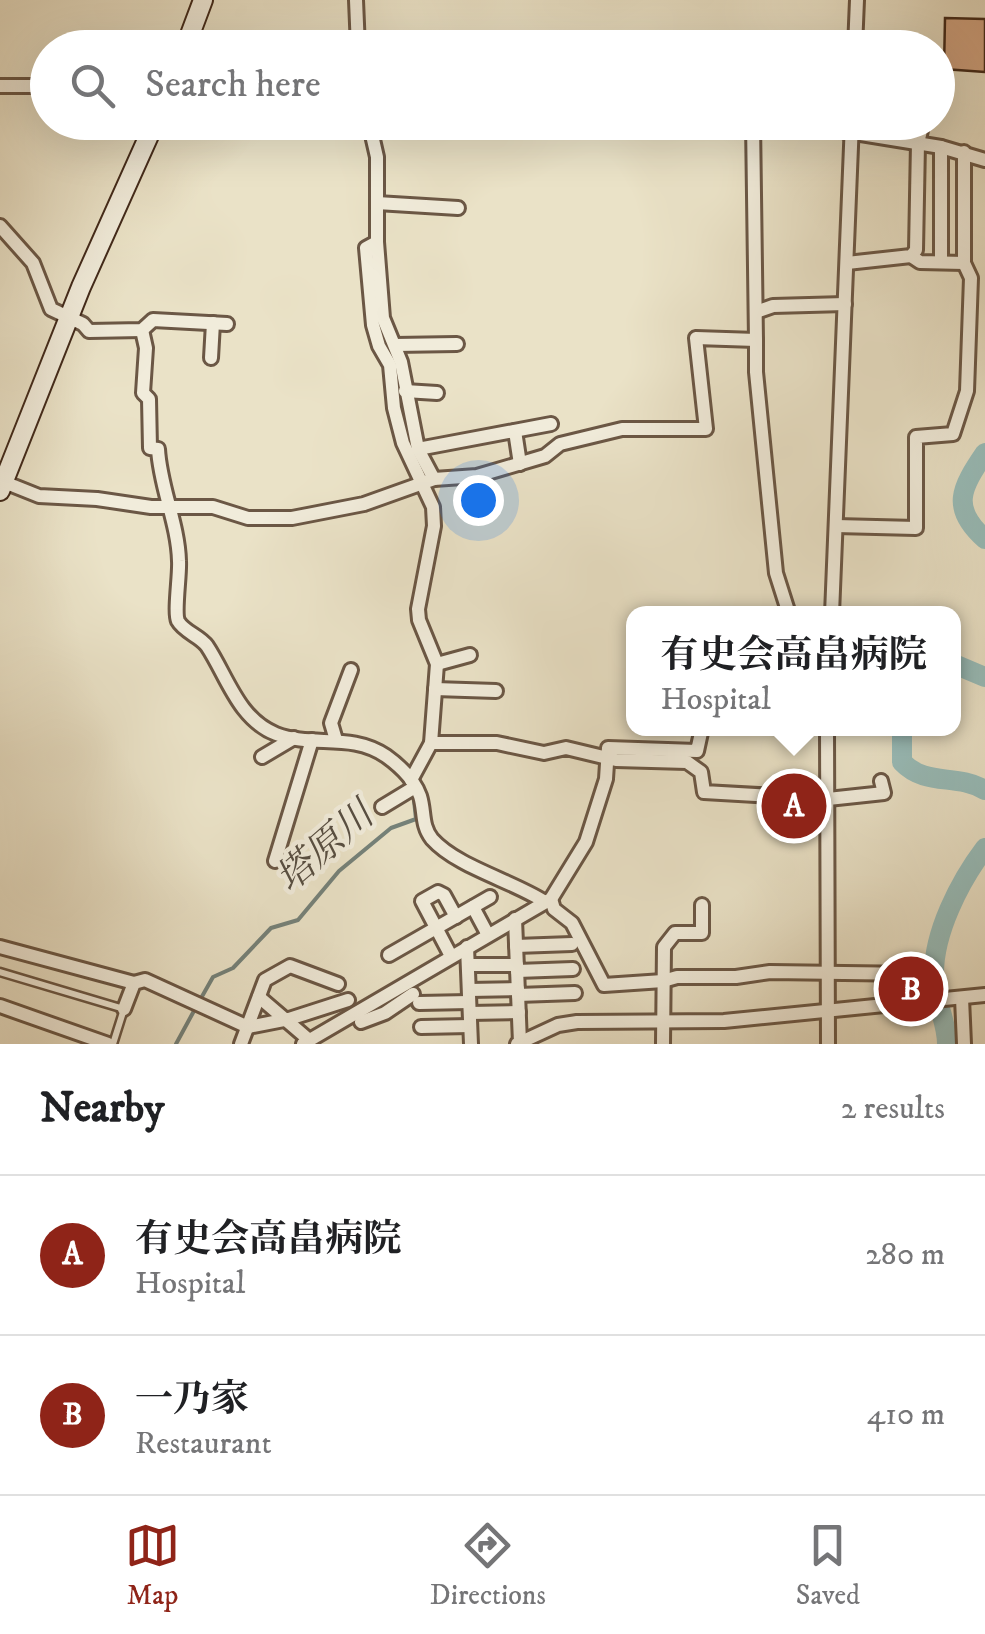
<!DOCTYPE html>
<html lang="en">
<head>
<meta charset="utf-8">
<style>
  body { margin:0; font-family:"IM FELL DW Pica","Noto Serif JP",serif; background:#f6f6f6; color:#202124 }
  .you { position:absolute; left:478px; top:500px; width:35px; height:35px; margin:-25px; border:8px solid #fff; border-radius:50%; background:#1a73e8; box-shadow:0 0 0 15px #1a73e833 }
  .badge { display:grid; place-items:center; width:65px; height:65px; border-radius:50%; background:#8f2418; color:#fff; font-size:32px; font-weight:700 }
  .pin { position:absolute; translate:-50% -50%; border:5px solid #fff; box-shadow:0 2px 10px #0006 }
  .popup { position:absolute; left:626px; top:606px; width:335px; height:130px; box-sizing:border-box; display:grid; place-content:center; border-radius:20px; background:#fff; filter:drop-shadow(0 2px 8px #0005); font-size:32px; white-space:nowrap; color:#757577 }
  .popup b { font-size:38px; color:#202124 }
  .popup::after { content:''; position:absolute; left:50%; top:100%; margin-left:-20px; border:20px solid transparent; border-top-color:#fff }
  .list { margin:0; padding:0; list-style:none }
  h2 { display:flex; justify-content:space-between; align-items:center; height:130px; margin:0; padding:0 40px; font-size:42px }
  h2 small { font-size:32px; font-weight:400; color:#757577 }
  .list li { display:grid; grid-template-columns:65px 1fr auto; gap:30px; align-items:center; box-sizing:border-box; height:160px; padding:0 40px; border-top:2px solid #e0e0e0 }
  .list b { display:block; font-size:38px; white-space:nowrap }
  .list p { margin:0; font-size:32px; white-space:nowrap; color:#757577 }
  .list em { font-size:32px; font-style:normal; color:#757577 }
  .icon { flex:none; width:55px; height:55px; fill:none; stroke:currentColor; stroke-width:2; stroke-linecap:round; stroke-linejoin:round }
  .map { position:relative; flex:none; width:985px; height:1044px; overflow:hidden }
  .search { position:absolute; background:#fff; box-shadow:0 10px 40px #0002; left:30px; right:30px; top:30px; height:110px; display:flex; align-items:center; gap:25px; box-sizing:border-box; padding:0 35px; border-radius:55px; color:#757577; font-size:38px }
  .sheet { height:450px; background:#fff }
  nav { display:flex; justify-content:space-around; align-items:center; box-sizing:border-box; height:140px; border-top:2px solid #e0e0e0; background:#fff; font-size:28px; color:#757577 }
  nav a { display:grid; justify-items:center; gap:5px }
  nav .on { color:#8f2418 }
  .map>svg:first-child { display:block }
</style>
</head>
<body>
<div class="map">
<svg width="985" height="1044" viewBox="0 0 985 1044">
  <rect width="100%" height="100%" fill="#eae2c7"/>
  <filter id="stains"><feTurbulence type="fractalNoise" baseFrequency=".002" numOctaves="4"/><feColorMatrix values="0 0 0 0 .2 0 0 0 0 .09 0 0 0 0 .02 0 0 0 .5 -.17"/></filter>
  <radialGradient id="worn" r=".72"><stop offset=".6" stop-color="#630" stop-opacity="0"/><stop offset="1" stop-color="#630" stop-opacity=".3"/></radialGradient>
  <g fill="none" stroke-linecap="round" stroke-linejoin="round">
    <g stroke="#75827a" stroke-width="4">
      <path d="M 200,1000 L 213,977 L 233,968 L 271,928 L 298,920 L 339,871 L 391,828 L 416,819 L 414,800"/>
      <path d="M 176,1044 L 195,1009"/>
    </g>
    <g stroke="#98bdba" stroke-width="20">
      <path d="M 985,453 C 961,488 950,508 985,539"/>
      <path d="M 954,664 L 985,677"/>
      <path d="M 902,728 L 902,762 C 926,787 956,773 985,790"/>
      <path d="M 947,1044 C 947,1020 934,1001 934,976 C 933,933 960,881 985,848"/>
    </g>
  </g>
  <path fill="#d3a684" stroke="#41291a" stroke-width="2.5" d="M 945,18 L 985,19 L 985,72 L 944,69 Z"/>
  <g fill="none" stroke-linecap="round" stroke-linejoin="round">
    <g stroke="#6b5745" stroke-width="11">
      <path id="service" d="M 0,972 L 124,1009 L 113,1044"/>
    </g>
    <g stroke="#6b5745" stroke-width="18">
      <g id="minor">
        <path d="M 356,0 L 358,48"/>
        <path d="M 855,48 L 857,0"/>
        <path d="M 0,86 L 48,86"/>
        <path d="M 369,122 L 377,157 L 377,242 L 366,248 L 373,325 L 379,346 L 390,365 L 394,408 L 403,443 L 433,507 L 434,526 L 418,609 L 419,620 L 437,664 L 431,743 L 411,780"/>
        <path d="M 787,122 L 941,147 L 985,160"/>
        <path d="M 941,147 L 941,262"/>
        <path d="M 377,203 L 458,208"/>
        <path d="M 0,226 L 33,263 L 51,309 L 83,324 L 89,331 L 142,330 L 153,320 L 227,324"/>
        <path d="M 377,242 L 383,318 L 401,362 L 418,449 L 434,479"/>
        <path d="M 911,256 L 920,262 L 964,263"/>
        <path d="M 847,263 L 911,256 L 916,250 L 918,143 L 923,122"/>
        <path d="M 756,312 L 773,306 L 845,304"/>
        <path d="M 142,330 L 146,348 L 143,393 L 149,399 L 150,448 L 158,449 C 160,487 178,523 179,561 C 180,574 174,612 178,621 C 184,632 200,636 207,646 C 227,676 238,719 276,734 C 313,748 351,732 386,756 C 400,766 414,779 420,796 C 425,812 421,825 432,839 C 457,867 513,881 545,902"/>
        <path d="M 756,340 L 756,372 L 776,573 L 789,614"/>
        <path d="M 395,345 L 457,344"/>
        <path d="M 211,358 L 213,323"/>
        <path d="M 405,391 L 437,393"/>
        <path d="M 515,431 L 520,464"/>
        <path d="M 418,449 L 551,424"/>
        <path d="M 4,482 L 39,496 L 97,499 L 151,507 L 213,507 L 248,518 L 292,518 L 364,504 L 434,479 L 477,476 L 545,456 L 560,444 L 622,429 L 706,429 L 696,338 L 756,340 L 753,122"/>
        <path d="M 836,526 L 916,528 L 916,437 L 953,434 L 967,391 L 971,278 L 964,263 L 964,152"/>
        <path d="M 832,614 L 852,122"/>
        <path d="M 437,664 L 470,655"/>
        <path d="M 435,689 L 496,691"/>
        <path d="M 827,728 L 828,1044"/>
        <path d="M 336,740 L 331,723 L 351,670"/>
        <path d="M 431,743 L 497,743 L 544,753 L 566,748 L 616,760 L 687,762 L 701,772 L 704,792 L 828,799 L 884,793 L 881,781"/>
        <path d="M 262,757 L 294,738"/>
        <path d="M 382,807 L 415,787"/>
        <path d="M 275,861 L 312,740"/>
        <path d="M 551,899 L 554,909 L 572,923 L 604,985 L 663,981 L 677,977 L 736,977 L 770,972 L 918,974"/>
        <path d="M 473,907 L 488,935"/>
        <path d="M 515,919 L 520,1043"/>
        <path d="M 516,946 L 572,944"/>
        <path d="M 0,947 L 134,983"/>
        <path d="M 467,947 L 471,1044"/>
        <path d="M 389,955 L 490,897"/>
        <path d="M 451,956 L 422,901 L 438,892 L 444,895 L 456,917"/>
        <path d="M 468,965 L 517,965"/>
        <path d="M 517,971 L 573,969"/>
        <path d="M 469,990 L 518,989"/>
        <path d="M 518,995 L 575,993"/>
        <path d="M 259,997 L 308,1039"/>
        <path d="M 962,998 L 964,1044"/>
        <path d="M 419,1003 L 469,1002"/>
        <path d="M 0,1006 L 108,1044"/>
        <path d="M 124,1009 L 134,983 L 145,980 L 248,1027 L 289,1019 L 348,1000"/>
        <path d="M 470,1013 L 519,1012"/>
        <path d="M 361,1022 L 385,1013 L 413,994"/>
        <path d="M 421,1027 L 470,1026"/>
        <path d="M 241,1044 L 265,980 L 290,966 L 338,984"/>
        <path d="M 303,1044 L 551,899 L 586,842 L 606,779 L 608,748 L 697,751 L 702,728"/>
        <path d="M 517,1044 L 558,1025 L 577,1022 L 724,1021 L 985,995"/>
        <path d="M 663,1044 L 664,947 L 675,933 L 702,933 L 702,905"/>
      </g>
    </g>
    <g stroke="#41291a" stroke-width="22">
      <g id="secondary">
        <path d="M 185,48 L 203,0"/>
        <path d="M 0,491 L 81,287 L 155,122"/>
      </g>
    </g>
    <use href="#service" stroke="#f1ecdb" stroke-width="6"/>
    <use href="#minor" stroke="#f1ecdb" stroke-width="12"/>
    <use href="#secondary" stroke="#f1ecdb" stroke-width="18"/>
  </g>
  <g text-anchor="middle" stroke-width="9" stroke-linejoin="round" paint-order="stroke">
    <g font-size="38" font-style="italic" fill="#574e42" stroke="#f1ecdb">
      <text transform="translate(324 846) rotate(-41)" y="13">塔原川</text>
    </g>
  </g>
  <rect width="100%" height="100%" filter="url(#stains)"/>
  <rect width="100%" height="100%" fill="url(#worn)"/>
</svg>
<div class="you"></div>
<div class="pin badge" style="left:794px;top:806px">A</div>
<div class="popup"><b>有史会高畠病院</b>Hospital</div>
<div class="pin badge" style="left:911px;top:989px">B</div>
<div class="search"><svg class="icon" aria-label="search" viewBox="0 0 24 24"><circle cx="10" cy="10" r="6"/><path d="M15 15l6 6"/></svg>Search here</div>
</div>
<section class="sheet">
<h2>Nearby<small>2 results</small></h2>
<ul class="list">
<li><span class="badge">A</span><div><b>有史会高畠病院</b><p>Hospital</p></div><em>280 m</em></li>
<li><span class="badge">B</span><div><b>一乃家</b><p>Restaurant</p></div><em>410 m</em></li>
</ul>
</section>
<nav>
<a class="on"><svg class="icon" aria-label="map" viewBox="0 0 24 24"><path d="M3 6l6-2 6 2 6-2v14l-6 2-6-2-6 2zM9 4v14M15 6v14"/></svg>Map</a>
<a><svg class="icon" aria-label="directions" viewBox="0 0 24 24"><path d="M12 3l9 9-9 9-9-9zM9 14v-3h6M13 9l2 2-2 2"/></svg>Directions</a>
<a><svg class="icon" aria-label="saved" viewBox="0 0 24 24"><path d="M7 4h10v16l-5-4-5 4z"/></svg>Saved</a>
</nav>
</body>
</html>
